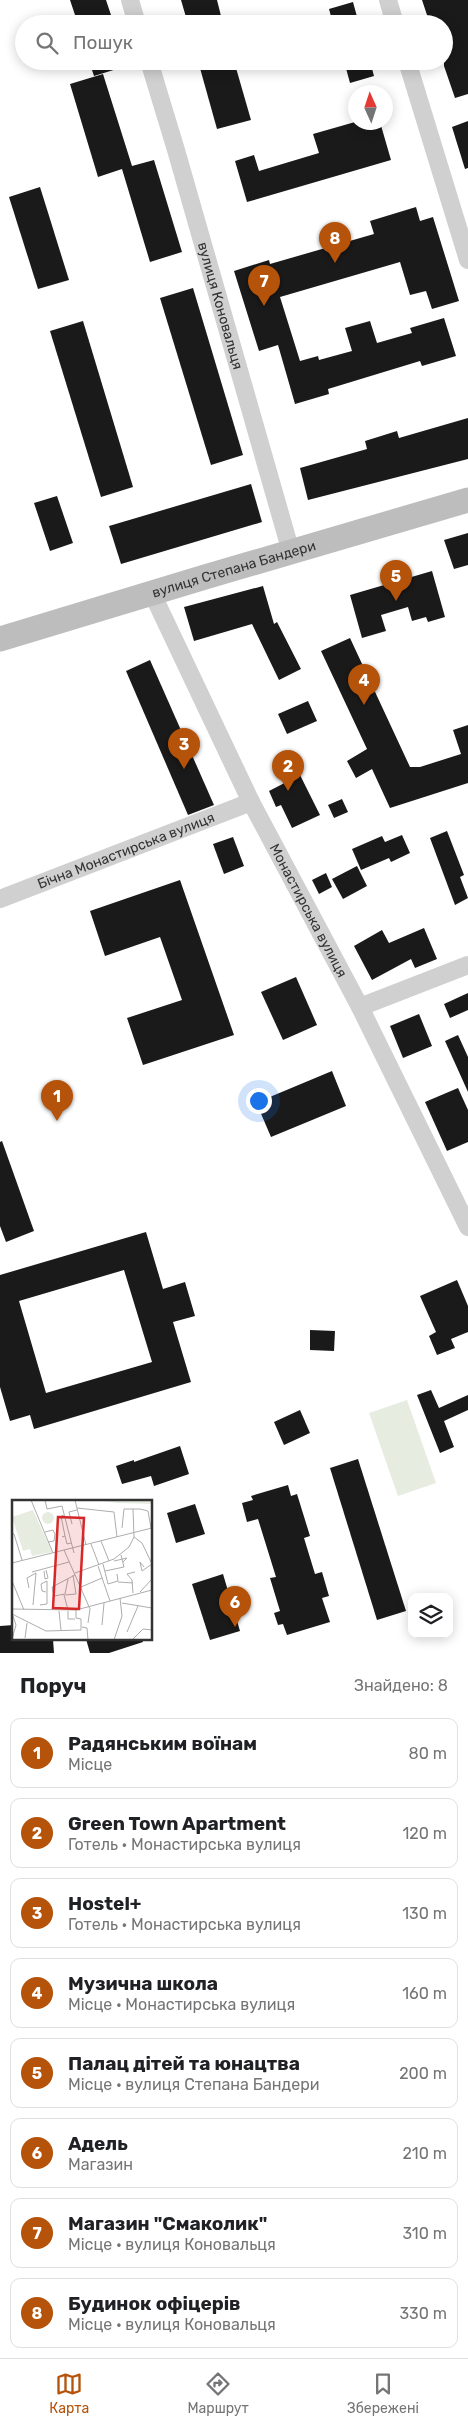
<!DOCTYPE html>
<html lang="uk">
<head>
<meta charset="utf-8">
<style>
  body { margin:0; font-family:Rubik,sans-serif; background:#f2f2f2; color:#202124 }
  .controls { position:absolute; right:15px; bottom:15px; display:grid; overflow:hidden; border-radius:10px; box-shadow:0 2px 12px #0003 }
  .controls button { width:45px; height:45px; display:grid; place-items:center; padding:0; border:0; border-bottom:1px solid #e0e0e0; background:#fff; color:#202124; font:25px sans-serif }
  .compass { position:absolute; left:348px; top:85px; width:45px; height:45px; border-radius:50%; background:#fff; box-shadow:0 2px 12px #0003; rotate:357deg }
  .you { position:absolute; left:258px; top:1100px; width:18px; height:18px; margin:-12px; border:4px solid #fff; border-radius:50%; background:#1a73e8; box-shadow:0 0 0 8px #1a73e833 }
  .badge { display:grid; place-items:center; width:32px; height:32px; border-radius:50%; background:#b45309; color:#fff; font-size:16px; font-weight:700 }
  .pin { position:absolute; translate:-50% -41px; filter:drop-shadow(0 1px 2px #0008) }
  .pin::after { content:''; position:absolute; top:26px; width:18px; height:15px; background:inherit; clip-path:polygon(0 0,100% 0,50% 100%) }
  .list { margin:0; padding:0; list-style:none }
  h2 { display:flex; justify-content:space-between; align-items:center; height:65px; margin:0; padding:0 20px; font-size:21px }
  h2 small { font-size:16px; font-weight:400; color:#757577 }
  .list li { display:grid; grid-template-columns:32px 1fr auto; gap:15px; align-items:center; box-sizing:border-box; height:70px; margin:0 10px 10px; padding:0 10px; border:1px solid #e0e0e0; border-radius:10px }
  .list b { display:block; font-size:19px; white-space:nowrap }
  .list p { margin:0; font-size:16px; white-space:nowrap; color:#757577 }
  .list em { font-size:16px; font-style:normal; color:#757577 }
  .icon { flex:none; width:28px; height:28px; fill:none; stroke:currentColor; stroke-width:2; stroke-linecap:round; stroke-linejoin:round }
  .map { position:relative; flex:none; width:468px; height:1653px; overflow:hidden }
  .search { position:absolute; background:#fff; box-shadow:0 2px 12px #0003; left:15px; right:15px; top:15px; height:55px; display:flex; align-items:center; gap:12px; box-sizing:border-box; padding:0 18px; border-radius:28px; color:#757577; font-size:19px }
  .sheet { height:705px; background:#fff }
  nav { display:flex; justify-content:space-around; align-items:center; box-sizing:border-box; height:70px; border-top:1px solid #e0e0e0; background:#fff; font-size:14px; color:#757577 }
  nav a { display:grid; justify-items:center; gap:2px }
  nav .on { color:#b45309 }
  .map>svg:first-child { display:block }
</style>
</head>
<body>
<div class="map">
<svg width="468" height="1653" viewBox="0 0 468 1653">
  <rect width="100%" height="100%" fill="#fff"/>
  <path fill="#e6ecdf" d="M 407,1400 L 436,1483 L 398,1496 L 369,1413 Z"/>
  <g fill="#1a1a1a" fill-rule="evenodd">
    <path d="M 70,0 L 106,0 L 114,24 L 78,24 Z"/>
    <path d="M 181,0 L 217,0 L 223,24 L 188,24 Z"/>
    <path d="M 422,0 L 468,0 L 468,94 L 455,98 L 444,66 L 444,24 L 430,24 Z"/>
    <path d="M 353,2 L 359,24 L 333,24 L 329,9 Z"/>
    <path d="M 89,61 L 132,61 L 133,64 L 94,76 Z"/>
    <path d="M 198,61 L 234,61 L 251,120 L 217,129 Z"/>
    <path d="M 344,61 L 370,61 L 374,76 L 350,83 Z"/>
    <path d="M 103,74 L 132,166 L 154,160 L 182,252 L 150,262 L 122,169 L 98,177 L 70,84 Z"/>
    <path d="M 468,121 L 468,168 L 465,169 L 452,127 Z"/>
    <path d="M 355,122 L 380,122 L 391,160 L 247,202 L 235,161 L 254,155 L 259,171 L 319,153 L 313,134 Z"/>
    <path d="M 40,187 L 69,280 L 38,289 L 9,197 Z"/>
    <path d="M 416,207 L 420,221 L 433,217 L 459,301 L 432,309 L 426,291 L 410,295 L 400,262 L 280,297 L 300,361 L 318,356 L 319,360 L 352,351 L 345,328 L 370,321 L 377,343 L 412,333 L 410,328 L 444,318 L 456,356 L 422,366 L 420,361 L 328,389 L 329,394 L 295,404 L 278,345 L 259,351 L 234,271 L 269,260 L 270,264 L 374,234 L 370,221 Z"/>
    <path d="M 193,288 L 243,455 L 211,465 L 160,298 Z"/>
    <path d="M 83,321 L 133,487 L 101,497 L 50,331 Z"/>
    <path d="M 468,418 L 468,459 L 308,500 L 300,468 L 367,449 L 365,441 L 397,431 L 399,438 Z"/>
    <path d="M 251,484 L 262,522 L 121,564 L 109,526 Z"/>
    <path d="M 57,496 L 73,543 L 50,551 L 34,503 Z"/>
    <path d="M 468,533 L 468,565 L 454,569 L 444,540 Z"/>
    <path d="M 432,571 L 445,617 L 428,622 L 426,617 L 412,621 L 408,607 L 381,615 L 386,631 L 362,638 L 350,595 Z"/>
    <path d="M 263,586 L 274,624 L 277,622 L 301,669 L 279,680 L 252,624 L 194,641 L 184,607 Z"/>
    <path d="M 350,638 L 410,767 L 420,767 L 461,754 L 453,730 L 468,725 L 468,783 L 390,808 L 372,769 L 356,778 L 347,761 L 367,749 L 321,651 Z"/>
    <path d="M 150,660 L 214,805 L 188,815 L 126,671 Z"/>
    <path d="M 308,701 L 317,721 L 287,734 L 278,714 Z"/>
    <path d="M 300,775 L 320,815 L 292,828 L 281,805 L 276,807 L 269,791 Z"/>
    <path d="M 342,799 L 348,812 L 334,818 L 328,805 Z"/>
    <path d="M 447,831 L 464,875 L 460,877 L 468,898 L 455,905 L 430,838 Z"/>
    <path d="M 402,835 L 410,853 L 391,862 L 389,858 L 361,870 L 352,849 L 382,836 L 385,842 Z"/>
    <path d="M 233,837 L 244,866 L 224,874 L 213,844 Z"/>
    <path d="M 357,866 L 367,886 L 343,899 L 332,879 Z"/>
    <path d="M 326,873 L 332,887 L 319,894 L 312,880 Z"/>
    <path d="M 180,880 L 234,1035 L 143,1065 L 127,1018 L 182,1000 L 160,937 L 105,956 L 90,911 Z"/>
    <path d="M 424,928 L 437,959 L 415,968 L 411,959 L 372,980 L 354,946 L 382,930 L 389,943 Z"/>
    <path d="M 296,977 L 317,1025 L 283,1040 L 261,992 Z"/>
    <path d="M 468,993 L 468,1010 L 450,1018 L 444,1004 Z"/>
    <path d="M 419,1014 L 432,1046 L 403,1058 L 390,1026 Z"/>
    <path d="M 458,1035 L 468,1057 L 468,1092 L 445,1041 Z"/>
    <path d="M 332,1071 L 346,1106 L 271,1137 L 259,1109 L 268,1105 L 265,1099 Z"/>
    <path d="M 458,1088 L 468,1110 L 468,1142 L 447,1151 L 425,1102 Z"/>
    <path d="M 2,1141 L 34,1231 L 6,1242 L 0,1226 L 0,1142 Z"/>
    <path d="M 146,1232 L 163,1289 L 185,1282 L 195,1316 L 173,1322 L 191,1382 L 34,1429 L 30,1415 L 10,1421 L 0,1387 L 0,1275 ZM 124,1270 L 152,1362 L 46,1393 L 19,1301 Z"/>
    <path d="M 457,1280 L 468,1306 L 468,1332 L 451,1339 L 455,1348 L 437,1355 L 429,1336 L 436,1332 L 420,1296 Z"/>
    <path d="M 310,1330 L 335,1331 L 334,1351 L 310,1350 Z"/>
    <path d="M 431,1390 L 439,1408 L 468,1395 L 468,1410 L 444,1421 L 454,1447 L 440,1453 L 417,1395 Z"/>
    <path d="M 300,1410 L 310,1433 L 284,1445 L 274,1422 Z"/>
    <path d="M 180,1446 L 189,1474 L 154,1486 L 151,1476 L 122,1484 L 116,1466 L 134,1460 L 134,1462 Z"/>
    <path d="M 358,1459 L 406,1611 L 377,1620 L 330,1468 Z"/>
    <path d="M 288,1485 L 291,1496 L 297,1494 L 310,1536 L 304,1538 L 315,1574 L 322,1572 L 329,1596 L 322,1598 L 330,1622 L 287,1635 L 283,1624 L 278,1625 L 274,1613 L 280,1611 L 270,1578 L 276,1577 L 258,1519 L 247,1522 L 242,1503 L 253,1500 L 251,1496 Z"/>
    <path d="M 195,1504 L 205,1534 L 176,1543 L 167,1513 Z"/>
    <path d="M 223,1574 L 240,1631 L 210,1640 L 192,1584 Z"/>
    <path d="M 14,1625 L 14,1639 L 53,1639 L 54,1653 L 0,1653 L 0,1626 Z"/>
    <path d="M 86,1639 L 142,1639 L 143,1642 L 109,1653 L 90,1653 Z"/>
  </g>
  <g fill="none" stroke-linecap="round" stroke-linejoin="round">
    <g stroke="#d0d0d0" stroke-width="18">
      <path d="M 130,0 L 137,24"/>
      <path d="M 388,0 L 395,24"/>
      <path id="s1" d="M 149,61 L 176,150 L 291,552"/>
      <path d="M 407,61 L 468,260"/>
      <path id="s2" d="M 152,593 L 251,802 L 360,1007 L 468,1227"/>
      <path id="s3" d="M 0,899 L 251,802"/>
      <path d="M 360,1007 L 468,965"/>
    </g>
    <path stroke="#bdbdbd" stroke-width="25" id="s4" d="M 0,639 L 205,577 L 468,500"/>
  </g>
  <g text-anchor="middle" stroke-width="5" stroke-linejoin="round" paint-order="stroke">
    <g font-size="14" fill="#333" stroke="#fff">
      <text dy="5" stroke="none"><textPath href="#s1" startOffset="255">вулиця Коновальця</textPath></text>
      <text dy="5" stroke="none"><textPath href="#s4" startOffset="244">вулиця Степана Бандери</textPath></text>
      <text dy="5" stroke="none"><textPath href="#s3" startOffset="135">Бічна Монастирська вулиця</textPath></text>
      <text dy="5" stroke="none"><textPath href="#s2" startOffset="354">Монастирська вулиця</textPath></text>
    </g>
  </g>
  <g transform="translate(12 1500)">
    <rect width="140" height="140" fill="#fff"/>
    <path d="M 81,0 L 140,0 L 140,4 L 107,3 ZM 21,10 L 40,52 L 20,56 L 18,49 L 11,51 L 0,17 ZM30 18a6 6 0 1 1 12 0a6 6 0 1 1-12 0Z" fill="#e6ecdf"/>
    <path fill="none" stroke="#adadad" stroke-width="1" d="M 19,0 L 41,53M 33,0 L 35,9 L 50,6 L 62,53M 63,0 L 74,45M 65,8 L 102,12 L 105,37M 52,15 L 49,16 L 53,36M 60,24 L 57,12 L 65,10M 110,28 L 112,9 L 128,9 L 136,11 L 139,28M 33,32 L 41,30 L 43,34 L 42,41 L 36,42M 0,34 L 2,34 L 10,60M 50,37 L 53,36 L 55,44 L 59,43M 122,37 L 130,43 L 140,64M 89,41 L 97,61M 79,44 L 87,65M 52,50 L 78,109 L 76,123M 102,61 L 115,58 L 111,62M 0,63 L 140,28M 91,64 L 96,84M 86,66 L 98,101M 132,67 L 128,62 L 130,71 L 140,64M 32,71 L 33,79 L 36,78 L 34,70M 93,71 L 112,67 L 109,55M 20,72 L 57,62M 63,73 L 102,59 L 117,47 L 122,37 L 121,9M 0,81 L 12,110M 106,82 L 121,83M 96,84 L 106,81 L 105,74M 69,87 L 90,78M 17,88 L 15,78 L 24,73 L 21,105M 128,92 L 140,79M 121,93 L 120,80 L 115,74 L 123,72M 53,94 L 42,96 L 40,87 L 63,75M 53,94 L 56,79M 52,95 L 56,110M 53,95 L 64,94 L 61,75M 110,103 L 140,108M 28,105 L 35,104 L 35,81 L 29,84 L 30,91 L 34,92M 0,109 L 64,110 L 140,90M 47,111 L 49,130M 56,111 L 56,119 L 63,119M 0,114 L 34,131 L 69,130 L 69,119 L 64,118 L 64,110M 90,125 L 92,103M 70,127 L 75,128 L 76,140M 115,132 L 126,106M 13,138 L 15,123M 0,139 L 4,125 L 1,116M 102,140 L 110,116 L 108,98M 120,140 L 131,129 L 140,130"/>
    <path fill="#d62828" fill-opacity="0.15" stroke="#d62828" stroke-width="2.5" d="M 46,17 L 72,18 L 67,109 L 41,108 Z"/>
    <rect width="140" height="140" fill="none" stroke="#333" stroke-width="2.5"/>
  </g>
</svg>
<div class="controls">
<button><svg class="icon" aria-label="layers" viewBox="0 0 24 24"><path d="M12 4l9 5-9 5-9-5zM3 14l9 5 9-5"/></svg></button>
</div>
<svg class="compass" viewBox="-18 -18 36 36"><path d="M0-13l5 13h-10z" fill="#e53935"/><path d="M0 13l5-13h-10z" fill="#757577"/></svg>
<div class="you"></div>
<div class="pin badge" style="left:57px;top:1121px">1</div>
<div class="pin badge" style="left:288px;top:791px">2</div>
<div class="pin badge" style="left:184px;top:769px">3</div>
<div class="pin badge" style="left:364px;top:705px">4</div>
<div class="pin badge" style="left:396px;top:601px">5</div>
<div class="pin badge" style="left:235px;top:1627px">6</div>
<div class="pin badge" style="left:264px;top:306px">7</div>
<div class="pin badge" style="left:335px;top:263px">8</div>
<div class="search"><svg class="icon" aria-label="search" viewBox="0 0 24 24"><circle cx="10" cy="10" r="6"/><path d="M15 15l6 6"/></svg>Пошук</div>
</div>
<section class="sheet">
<h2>Поруч<small>Знайдено: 8</small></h2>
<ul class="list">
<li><span class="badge">1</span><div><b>Радянським воїнам</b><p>Місце</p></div><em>80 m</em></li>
<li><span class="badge">2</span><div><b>Green Town Apartment</b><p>Готель · Монастирська вулиця</p></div><em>120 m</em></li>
<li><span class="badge">3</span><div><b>Hostel+</b><p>Готель · Монастирська вулиця</p></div><em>130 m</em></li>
<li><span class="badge">4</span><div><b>Музична школа</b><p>Місце · Монастирська вулиця</p></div><em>160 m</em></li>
<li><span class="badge">5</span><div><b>Палац дітей та юнацтва</b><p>Місце · вулиця Степана Бандери</p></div><em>200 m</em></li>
<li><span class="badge">6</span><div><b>Адель</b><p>Магазин</p></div><em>210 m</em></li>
<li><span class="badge">7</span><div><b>Магазин &quot;Смаколик&quot;</b><p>Місце · вулиця Коновальця</p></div><em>310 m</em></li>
<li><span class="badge">8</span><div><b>Будинок офіцерів</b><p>Місце · вулиця Коновальця</p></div><em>330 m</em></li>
</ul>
</section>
<nav>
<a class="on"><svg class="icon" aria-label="map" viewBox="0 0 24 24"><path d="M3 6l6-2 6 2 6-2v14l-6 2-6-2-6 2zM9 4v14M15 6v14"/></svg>Карта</a>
<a><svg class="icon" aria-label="directions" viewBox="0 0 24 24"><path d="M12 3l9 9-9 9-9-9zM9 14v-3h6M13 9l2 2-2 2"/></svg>Маршрут</a>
<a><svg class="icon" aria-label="saved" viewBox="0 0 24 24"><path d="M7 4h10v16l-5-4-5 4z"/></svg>Збережені</a>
</nav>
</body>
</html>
